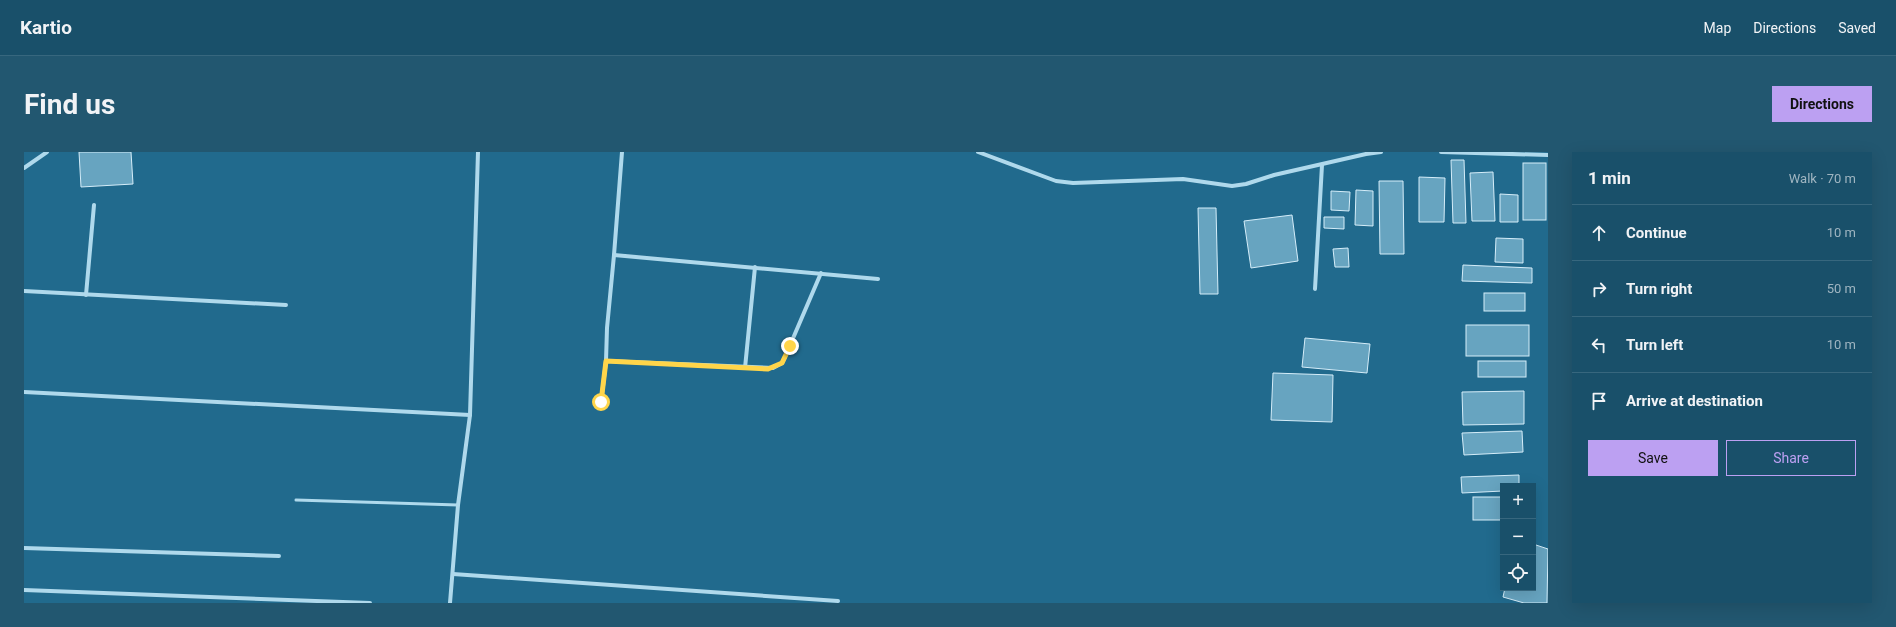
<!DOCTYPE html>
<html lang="en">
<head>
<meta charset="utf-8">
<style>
  body { margin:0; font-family:Roboto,sans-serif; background:#225770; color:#f1f3f6 }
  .controls { position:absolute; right:12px; bottom:12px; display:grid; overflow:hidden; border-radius:0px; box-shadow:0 4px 16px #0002 }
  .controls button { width:36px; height:36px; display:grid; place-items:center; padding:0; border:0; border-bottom:1px solid #37677e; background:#19506a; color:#f1f3f6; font:20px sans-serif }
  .stop { position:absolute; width:12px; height:12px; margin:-9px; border:3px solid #ffd54a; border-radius:50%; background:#fff }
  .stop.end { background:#ffd54a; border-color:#fff; box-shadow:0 1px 4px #0008 }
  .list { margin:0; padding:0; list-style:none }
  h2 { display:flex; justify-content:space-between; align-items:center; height:52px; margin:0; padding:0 16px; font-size:17px }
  h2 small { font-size:13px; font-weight:400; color:#9fb5c1 }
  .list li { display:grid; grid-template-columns:26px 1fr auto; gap:12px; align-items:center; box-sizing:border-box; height:56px; padding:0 16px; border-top:1px solid #37677e }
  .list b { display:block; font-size:15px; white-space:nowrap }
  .list em { font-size:13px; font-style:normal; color:#9fb5c1 }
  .actions { display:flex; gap:8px; padding:12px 16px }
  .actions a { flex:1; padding:9px 0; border:1px solid #bca0f2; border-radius:0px; text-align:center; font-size:14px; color:#bca0f2 }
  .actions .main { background:#bca0f2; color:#111 }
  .icon { flex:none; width:22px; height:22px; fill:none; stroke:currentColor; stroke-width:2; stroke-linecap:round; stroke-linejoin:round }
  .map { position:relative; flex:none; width:1524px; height:451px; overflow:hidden; border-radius:0px }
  header { display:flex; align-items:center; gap:24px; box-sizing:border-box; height:56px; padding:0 20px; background:#19506a; border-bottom:1px solid #37677e }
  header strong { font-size:19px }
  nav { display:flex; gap:22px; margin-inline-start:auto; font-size:14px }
  .intro { display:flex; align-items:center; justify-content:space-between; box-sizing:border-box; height:96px; padding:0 24px }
  h1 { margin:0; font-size:28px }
  .button { padding:10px 18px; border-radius:0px; background:#bca0f2; color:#111; font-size:14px; font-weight:700 }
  main { display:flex; gap:24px; padding:0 24px }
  aside { flex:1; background:#19506a; border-radius:0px; box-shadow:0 4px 16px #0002 }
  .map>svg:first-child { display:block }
</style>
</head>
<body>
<header>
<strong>Kartio</strong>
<nav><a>Map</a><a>Directions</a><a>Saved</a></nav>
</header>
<div class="intro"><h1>Find us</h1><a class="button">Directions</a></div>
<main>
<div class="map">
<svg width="1524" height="451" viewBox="0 0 1524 451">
  <rect width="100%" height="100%" fill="#216a8d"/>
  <g fill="#67a4c0" stroke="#d5edf9">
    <path d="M 55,0 L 107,0 L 109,32 L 57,35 Z"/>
    <path d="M 1427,8 L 1440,8 L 1442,71 L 1429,71 Z"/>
    <rect x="1499" y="11" width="23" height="57"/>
    <path d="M 1469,20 L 1471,69 L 1448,69 L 1446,21 Z"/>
    <path d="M 1395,25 L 1421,26 L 1420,70 L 1395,70 Z"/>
    <path d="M 1355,29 L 1379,29 L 1380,102 L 1356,102 Z"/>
    <path d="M 1332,38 L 1349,39 L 1349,74 L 1331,73 Z"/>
    <path d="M 1307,39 L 1326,40 L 1325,59 L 1307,58 Z"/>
    <path d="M 1476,42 L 1494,43 L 1494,70 L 1476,70 Z"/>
    <path d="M 1174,56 L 1192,56 L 1194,142 L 1176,142 Z"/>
    <path d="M 1268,63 L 1274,109 L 1227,116 L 1220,69 Z"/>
    <path d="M 1300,65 L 1320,65 L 1320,77 L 1300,76 Z"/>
    <path d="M 1472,86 L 1499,87 L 1499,111 L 1471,110 Z"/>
    <path d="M 1324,96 L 1325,115 L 1311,115 L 1309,97 Z"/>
    <path d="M 1439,113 L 1508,116 L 1508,131 L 1438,129 Z"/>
    <rect x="1460" y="141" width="41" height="18"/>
    <rect x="1442" y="173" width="63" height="31"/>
    <path d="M 1281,186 L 1346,192 L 1343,221 L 1278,215 Z"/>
    <rect x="1454" y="209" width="48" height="16"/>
    <path d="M 1249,221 L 1309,223 L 1308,270 L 1247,268 Z"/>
    <path d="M 1500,239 L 1500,272 L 1439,273 L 1438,240 Z"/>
    <path d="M 1498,279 L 1499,300 L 1440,303 L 1438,281 Z"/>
    <path d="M 1495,323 L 1495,334 L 1479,334 L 1479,339 L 1438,341 L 1437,325 Z"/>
    <rect x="1449" y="345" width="30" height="23"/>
    <path d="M 1509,392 L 1524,397 L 1523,451 L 1500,451 L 1479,445 L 1481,436 L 1509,436 Z"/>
  </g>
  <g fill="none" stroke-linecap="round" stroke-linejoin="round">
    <path stroke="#afd9ec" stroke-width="3" d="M 272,348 L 434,353"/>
    <g stroke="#afd9ec" stroke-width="4">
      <path d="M 598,0 L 590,103 L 583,176 L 582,209 L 749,216 L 758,211 L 761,205 L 797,121"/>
      <path d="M 954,0 L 1032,29 L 1049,31 L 1159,27 L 1208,34 L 1222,32 L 1250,23 L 1342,2 L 1357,0"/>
      <path d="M 1417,0 L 1524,3"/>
      <path d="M 0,16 L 23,0"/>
      <path d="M 590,103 L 854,127"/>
      <path d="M 1291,137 L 1298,13"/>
      <path d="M 0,139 L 262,153"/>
      <path d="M 62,143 L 70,53"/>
      <path d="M 721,216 L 731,115"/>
      <path d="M 0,240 L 446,263"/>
      <path d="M 577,251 L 582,209"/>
      <path d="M 0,396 L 255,404"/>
      <path d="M 429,422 L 814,449"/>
      <path d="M 0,438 L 346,451"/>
      <path d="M 426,451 L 434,353 L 446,263 L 454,0"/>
    </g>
  </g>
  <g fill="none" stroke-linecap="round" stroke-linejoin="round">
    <path stroke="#ffd54a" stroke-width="5" d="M 577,250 L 582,209 L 744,217 L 758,211 L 766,194"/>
  </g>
</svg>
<div class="controls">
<button>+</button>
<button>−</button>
<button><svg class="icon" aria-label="locate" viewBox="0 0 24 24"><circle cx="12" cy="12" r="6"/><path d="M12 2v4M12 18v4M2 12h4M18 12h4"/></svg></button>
</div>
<div class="stop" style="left:577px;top:250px"></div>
<div class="stop end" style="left:766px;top:194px"></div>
</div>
<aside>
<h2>1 min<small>Walk · 70 m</small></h2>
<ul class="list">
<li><svg class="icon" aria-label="ahead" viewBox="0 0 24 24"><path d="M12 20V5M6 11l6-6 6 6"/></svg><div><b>Continue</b></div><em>10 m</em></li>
<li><svg class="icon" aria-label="right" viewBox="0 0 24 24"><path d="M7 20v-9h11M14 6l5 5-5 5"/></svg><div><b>Turn right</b></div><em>50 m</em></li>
<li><svg class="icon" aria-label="left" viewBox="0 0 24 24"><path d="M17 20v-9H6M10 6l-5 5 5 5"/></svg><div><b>Turn left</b></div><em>10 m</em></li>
<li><svg class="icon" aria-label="arrive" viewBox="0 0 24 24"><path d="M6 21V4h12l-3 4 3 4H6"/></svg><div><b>Arrive at destination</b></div></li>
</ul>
<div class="actions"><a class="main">Save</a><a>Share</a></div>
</aside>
</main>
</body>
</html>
